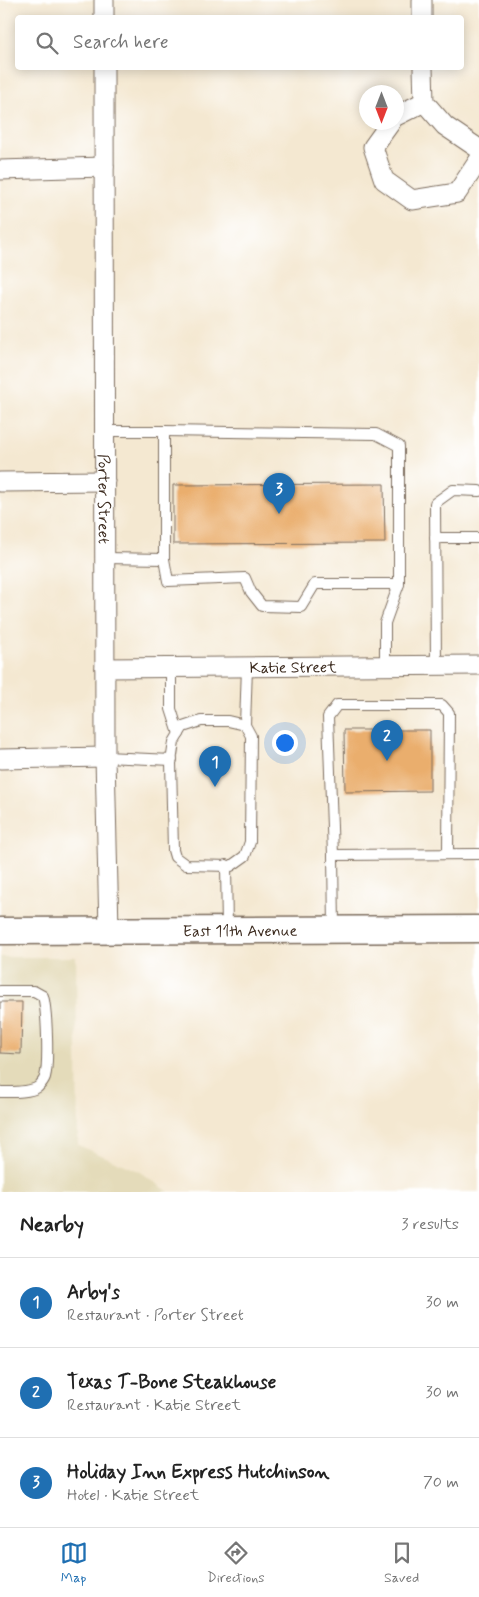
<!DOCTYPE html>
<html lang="en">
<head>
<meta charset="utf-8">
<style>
  body { margin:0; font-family:Mynerve,sans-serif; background:#f2f2f2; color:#222 }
  .compass { position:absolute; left:359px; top:85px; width:45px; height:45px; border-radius:50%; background:#fff; box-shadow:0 2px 12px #0003; rotate:180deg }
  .you { position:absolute; left:284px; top:742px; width:18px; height:18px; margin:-12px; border:4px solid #fff; border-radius:50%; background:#1a73e8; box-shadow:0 0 0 8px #1a73e833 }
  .badge { display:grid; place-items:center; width:32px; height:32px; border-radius:50%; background:#1f6fb2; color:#fff; font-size:16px; font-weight:700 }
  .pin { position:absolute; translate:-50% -41px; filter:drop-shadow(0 1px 2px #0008) }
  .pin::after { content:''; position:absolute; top:26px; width:18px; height:15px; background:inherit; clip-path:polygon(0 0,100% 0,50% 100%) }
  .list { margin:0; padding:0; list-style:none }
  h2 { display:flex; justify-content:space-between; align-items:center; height:65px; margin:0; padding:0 20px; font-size:21px }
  h2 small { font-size:16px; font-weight:400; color:#767676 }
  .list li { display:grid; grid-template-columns:32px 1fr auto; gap:15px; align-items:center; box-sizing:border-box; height:90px; padding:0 20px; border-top:1px solid #e0e0e0 }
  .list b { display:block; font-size:19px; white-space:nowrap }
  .list p { margin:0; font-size:16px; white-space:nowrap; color:#767676 }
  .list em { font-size:16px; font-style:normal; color:#767676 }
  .icon { flex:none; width:28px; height:28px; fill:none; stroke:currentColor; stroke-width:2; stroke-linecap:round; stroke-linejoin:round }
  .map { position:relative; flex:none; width:479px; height:1192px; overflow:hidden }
  .search { position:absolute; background:#fff; box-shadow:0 2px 12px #0003; left:15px; right:15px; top:15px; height:55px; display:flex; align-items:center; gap:12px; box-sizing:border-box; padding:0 18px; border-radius:5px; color:#767676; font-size:19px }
  .sheet { height:335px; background:#fff }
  nav { display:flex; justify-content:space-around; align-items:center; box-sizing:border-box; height:70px; border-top:1px solid #e0e0e0; background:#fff; font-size:14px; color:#767676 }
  nav a { display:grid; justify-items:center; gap:2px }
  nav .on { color:#1f6fb2 }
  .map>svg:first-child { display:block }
</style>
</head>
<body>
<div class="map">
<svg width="479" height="1192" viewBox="0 0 479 1192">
  <rect width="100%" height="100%" fill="#fff"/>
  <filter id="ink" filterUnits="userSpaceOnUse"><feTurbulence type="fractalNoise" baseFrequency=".02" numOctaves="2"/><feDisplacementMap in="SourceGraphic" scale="10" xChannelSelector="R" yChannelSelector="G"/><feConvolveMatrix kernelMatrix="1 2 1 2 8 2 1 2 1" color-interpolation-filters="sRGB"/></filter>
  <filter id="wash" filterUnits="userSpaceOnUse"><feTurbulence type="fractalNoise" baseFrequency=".0096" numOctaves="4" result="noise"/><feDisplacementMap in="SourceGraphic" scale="20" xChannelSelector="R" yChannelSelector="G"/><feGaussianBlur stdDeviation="1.12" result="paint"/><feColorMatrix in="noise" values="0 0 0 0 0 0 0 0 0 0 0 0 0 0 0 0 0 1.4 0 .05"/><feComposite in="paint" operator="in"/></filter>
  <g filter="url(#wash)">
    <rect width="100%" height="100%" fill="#f4e8d1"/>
    <path fill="#e4dbba" d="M 0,957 L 76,957 L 78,1145 L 138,1171 L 169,1192 L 0,1192 Z"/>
    <g id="blocks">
      <g fill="#eaae6d">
        <path d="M 384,484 L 385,543 L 173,544 L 173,485 Z"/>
        <path d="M 344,730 L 430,730 L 430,791 L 345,792 Z"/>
        <path d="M 0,1002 L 22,1002 L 21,1054 L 0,1053 Z"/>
      </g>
    </g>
  </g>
  <g filter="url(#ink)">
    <use href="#blocks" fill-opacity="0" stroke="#7c6c5d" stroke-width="1"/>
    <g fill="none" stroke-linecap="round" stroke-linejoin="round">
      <g stroke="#7c6c5d" stroke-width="12">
        <g id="lane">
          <path d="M 105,431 L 164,431 L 164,559 L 105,558"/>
          <path d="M 164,431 L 376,434 L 399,446 L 399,584 L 385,623 L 385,666"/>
          <path d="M 435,538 L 479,538"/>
          <path d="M 164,559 L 168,581 L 245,578 L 251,592 L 262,606 L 301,607 L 315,584 L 399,584"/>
          <path d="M 436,666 L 435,503 L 453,490 L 479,491"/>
          <path d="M 171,668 L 171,709 L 179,734"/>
          <path d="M 201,721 L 228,721 L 245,725 L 251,736 L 250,842 L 245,856 L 231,866 L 186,865 L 175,857 L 173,850 L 171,762 L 174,742 L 183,727 Z"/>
          <path d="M 245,725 L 247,667"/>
          <path d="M 105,757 L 172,760"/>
          <path d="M 333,855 L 328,717 L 337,705 L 442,705 L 449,713 L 448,854"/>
          <path d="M 226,865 L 227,929"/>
          <path d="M 334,929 L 333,855 L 479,854"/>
          <path d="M 0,991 L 34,991 L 43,996 C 47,1010 49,1063 45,1077 C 44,1080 41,1084 38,1087 C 29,1093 11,1092 0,1092"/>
        </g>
      </g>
      <g stroke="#7c6c5d" stroke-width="21">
        <g id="street">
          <path d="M 422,0 L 422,18"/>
          <path d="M 104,18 L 104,0"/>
          <path id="s1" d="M 104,68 L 105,757 L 109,930"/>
          <path d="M 423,68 L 424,102 L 445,126 L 479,149"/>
          <path d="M 396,116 L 424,102"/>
          <path d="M 391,122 L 373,147 L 384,180 L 412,200 L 457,193 L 479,160"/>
          <path d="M 0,170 L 104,167"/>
          <path d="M 0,482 L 105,481"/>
          <path id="s2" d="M 105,668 L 479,665"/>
          <path d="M 0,759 L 105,757"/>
        </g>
      </g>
      <g stroke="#7c6c5d" stroke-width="29">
        <g id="secondary">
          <path id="s3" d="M 0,931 L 479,929"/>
        </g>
      </g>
      <use href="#lane" stroke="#fff" stroke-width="10"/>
      <use href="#street" stroke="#fff" stroke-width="19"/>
      <use href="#secondary" stroke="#fff" stroke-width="26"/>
    </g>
  </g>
  <g text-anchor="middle" stroke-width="4" stroke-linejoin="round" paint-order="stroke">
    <g font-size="16" fill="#3b2a1e" stroke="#fff">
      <text dy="6" stroke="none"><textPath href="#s1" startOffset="431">Porter Street</textPath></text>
      <text dy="6" stroke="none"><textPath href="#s2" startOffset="188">Katie Street</textPath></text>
      <text dy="6" stroke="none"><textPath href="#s3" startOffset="240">East 11th Avenue</textPath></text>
    </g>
  </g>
</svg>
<svg class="compass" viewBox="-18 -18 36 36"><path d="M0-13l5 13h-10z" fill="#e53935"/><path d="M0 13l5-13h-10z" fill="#767676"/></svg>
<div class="you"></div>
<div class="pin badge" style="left:215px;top:787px">1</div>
<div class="pin badge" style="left:387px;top:761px">2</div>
<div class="pin badge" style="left:279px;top:514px">3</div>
<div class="search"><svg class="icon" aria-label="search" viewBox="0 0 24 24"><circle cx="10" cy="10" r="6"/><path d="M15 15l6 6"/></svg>Search here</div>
</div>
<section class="sheet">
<h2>Nearby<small>3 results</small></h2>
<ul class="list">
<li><span class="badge">1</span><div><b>Arby's</b><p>Restaurant · Porter Street</p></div><em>30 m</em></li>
<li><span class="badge">2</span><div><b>Texas T-Bone Steakhouse</b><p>Restaurant · Katie Street</p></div><em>30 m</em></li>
<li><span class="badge">3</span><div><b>Holiday Inn Express Hutchinson</b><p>Hotel · Katie Street</p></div><em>70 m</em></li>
</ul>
</section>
<nav>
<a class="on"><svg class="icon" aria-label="map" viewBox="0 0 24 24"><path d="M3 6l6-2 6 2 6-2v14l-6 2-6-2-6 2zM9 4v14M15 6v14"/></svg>Map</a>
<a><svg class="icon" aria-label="directions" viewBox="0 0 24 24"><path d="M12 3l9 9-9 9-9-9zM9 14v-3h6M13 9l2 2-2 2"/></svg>Directions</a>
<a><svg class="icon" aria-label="saved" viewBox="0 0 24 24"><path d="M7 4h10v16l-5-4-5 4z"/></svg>Saved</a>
</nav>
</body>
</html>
